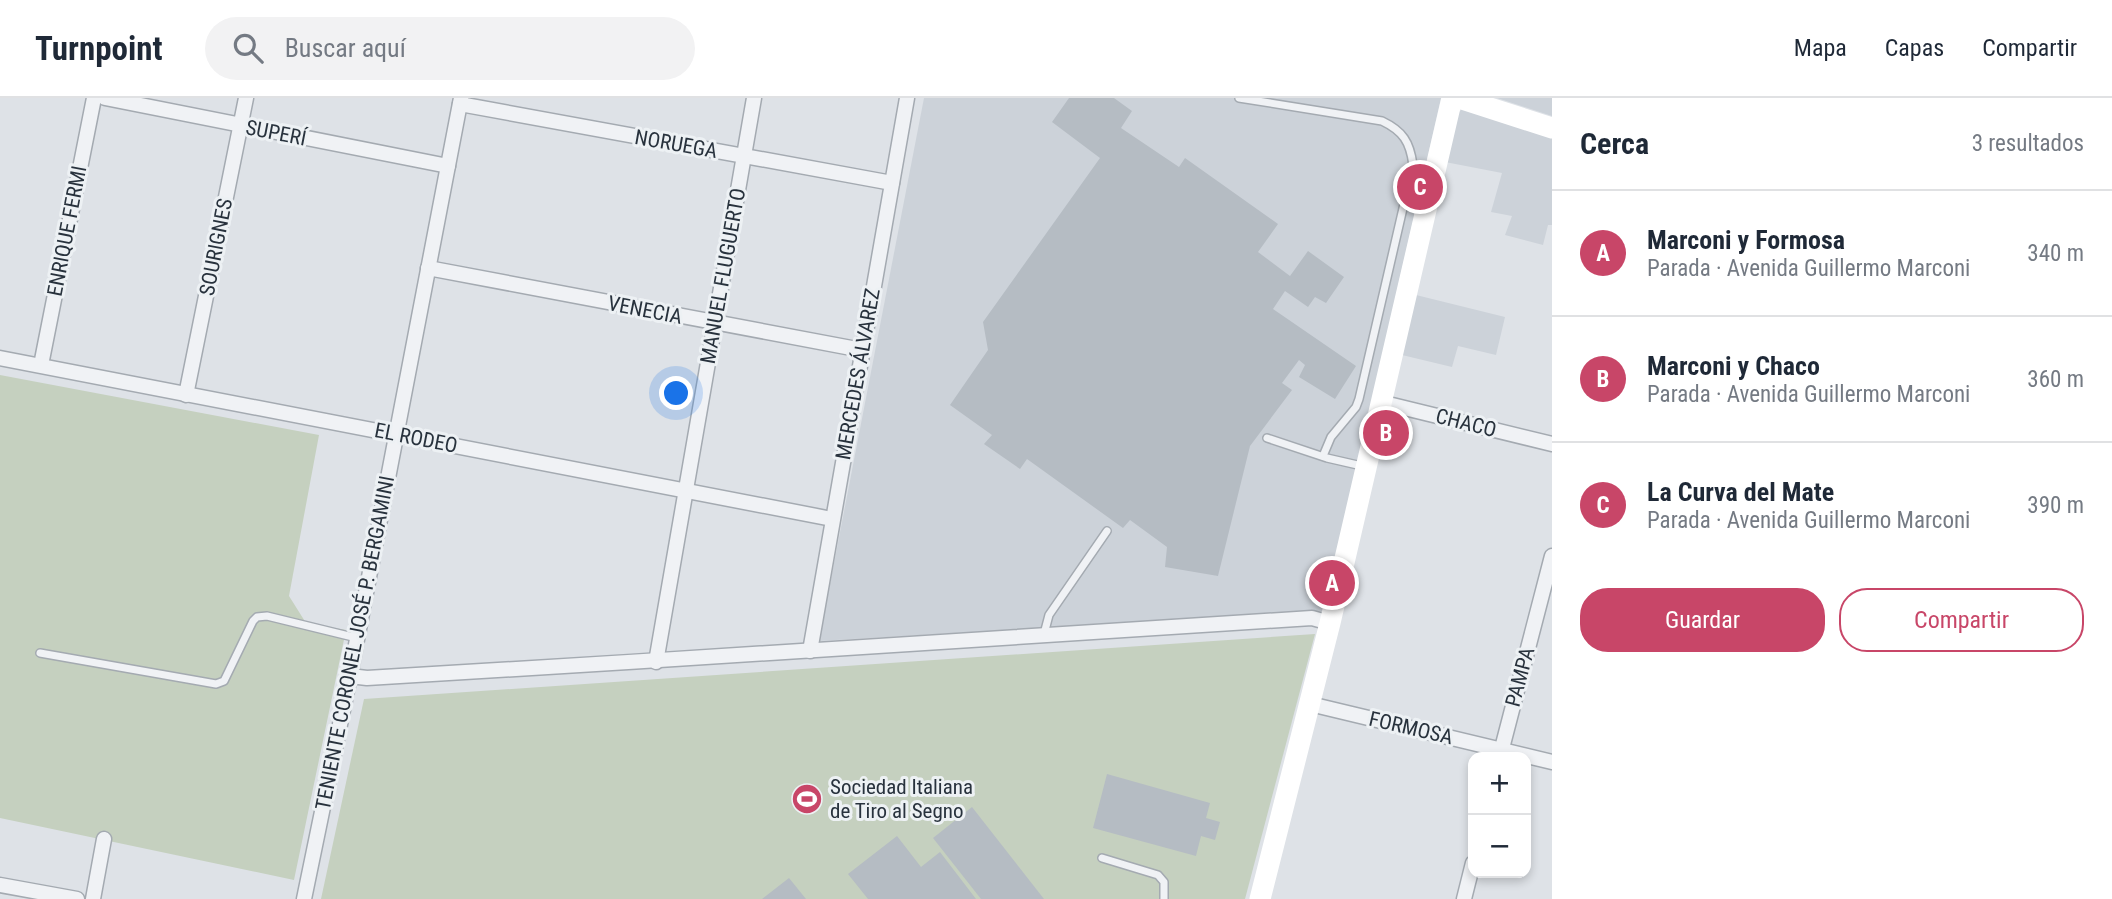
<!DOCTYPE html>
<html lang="es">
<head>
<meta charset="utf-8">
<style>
  body { margin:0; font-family:"Roboto Condensed",sans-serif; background:#f2f2f3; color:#1f2937 }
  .controls { position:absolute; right:21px; bottom:21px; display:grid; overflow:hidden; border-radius:14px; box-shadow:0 4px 10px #0003 }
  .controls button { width:63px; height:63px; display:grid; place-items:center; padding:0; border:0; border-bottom:2px solid #e0e1e3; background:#fff; color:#1f2937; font:35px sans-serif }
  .you { position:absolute; left:677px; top:296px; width:24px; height:24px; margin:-18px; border:5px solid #fff; border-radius:50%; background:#1a73e8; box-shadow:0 0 0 10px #1a73e833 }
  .badge { display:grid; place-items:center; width:46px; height:46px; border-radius:50%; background:#c84668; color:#fff; font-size:23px; font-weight:700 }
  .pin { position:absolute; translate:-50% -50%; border:4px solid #fff; box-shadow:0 2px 7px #0006 }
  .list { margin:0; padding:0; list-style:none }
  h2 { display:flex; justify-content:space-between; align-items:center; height:91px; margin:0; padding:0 28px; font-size:30px }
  h2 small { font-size:23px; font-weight:400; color:#747a83 }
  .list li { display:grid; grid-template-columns:46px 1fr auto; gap:21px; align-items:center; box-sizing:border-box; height:126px; padding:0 28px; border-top:2px solid #e0e1e3 }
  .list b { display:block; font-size:26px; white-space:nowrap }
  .list p { margin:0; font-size:23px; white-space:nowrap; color:#747a83 }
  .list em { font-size:23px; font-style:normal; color:#747a83 }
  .actions { display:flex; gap:14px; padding:21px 28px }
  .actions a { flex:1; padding:16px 0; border:2px solid #c84668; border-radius:28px; text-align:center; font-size:24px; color:#c84668 }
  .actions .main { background:#c84668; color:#fff }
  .icon { flex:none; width:38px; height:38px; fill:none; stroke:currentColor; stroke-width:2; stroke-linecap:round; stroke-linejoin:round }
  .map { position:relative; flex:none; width:1552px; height:801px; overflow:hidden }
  header { display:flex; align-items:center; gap:42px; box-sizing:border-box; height:98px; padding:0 35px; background:#fff; border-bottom:2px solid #e0e1e3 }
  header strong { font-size:33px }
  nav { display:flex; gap:38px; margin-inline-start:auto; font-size:24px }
  .search { width:490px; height:63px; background:#f2f2f3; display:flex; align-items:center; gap:18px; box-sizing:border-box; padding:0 24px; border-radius:38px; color:#747a83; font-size:26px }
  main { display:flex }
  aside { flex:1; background:#fff }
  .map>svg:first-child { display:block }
</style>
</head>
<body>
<header>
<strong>Turnpoint</strong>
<div class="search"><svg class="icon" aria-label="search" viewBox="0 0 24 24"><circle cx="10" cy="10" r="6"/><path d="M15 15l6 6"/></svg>Buscar aquí</div>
<nav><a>Mapa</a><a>Capas</a><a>Compartir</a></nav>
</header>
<main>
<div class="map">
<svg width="1552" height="801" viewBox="0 0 1552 801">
  <rect width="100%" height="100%" fill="#dee2e7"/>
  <g fill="#ccd2d9">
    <path d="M 924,0 L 1441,0 L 1324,513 L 819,543 Z"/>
    <path d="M 1497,0 L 1552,0 L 1552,18 Z"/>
    <path d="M 1462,11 L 1552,38 L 1552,127 L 1548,127 L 1543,147 L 1505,137 L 1512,118 L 1491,114 L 1502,75 L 1445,64 L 1458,15 Z"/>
    <path d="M 1416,197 L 1505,219 L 1496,257 L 1458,248 L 1452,269 L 1402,257 Z"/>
  </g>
  <g fill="#c5d0bf">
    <path d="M 0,277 L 319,337 L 289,498 L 306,525 L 346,532 L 294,782 L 0,720 Z"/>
    <path d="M 1315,536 L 1245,801 L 321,801 L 364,601 Z"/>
  </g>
  <g fill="#b5bcc3">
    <path d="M 1069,0 L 1114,0 L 1132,13 L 1121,30 L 1179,69 L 1185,60 L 1278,126 L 1258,154 L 1290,178 L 1308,153 L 1344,179 L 1326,205 L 1315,199 L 1308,209 L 1285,193 L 1273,211 L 1356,268 L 1335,301 L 1299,279 L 1305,267 L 1299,262 L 1282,285 L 1292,292 L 1250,348 L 1218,478 L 1165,469 L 1167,449 L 1130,422 L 1123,430 L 1027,361 L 1020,371 L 984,346 L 992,337 L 950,307 L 988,252 L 983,224 L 1100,60 L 1052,24 Z"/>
    <path d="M 1107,676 L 1210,705 L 1206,720 L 1220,724 L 1215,742 L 1201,738 L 1196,758 L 1093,730 Z"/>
    <path d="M 972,709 L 1044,801 L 981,801 L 933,740 Z"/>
    <path d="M 897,738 L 921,769 L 940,754 L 976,801 L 868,801 L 848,776 Z"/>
    <path d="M 789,780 L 806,801 L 762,801 Z"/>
  </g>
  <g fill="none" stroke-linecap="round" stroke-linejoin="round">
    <g stroke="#a4aab1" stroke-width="10">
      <g id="lane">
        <path d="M 1239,0 L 1382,23 C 1403,33 1410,44 1413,67 L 1359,301 L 1356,309 L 1331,339 L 1323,358"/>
        <path d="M 1267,340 L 1327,360 L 1362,368"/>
        <path d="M 1044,536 L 1049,517 L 1107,433"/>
        <path d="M 40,555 L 216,586 L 224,583 L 253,523 L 257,519 L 267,518 L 357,540"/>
        <path d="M 1102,760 L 1158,777 L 1164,784 L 1164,801"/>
      </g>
    </g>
    <g stroke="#a4aab1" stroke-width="17">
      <g id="street">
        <path d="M 105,0 L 448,68"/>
        <path d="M 460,6 L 892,85"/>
        <path d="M 428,170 L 862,252"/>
        <path d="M 0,260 L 832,421"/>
        <path d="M 41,267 L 94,0"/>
        <path d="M 186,297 L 246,0"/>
        <path d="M 1380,304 L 1552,346"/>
        <path d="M 810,553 L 907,0"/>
        <path d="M 656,564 L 754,0"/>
        <path d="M 350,578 L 367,580 C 682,562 996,539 1312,520 L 1330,525"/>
        <path d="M 1310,606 L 1552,664"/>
        <path d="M 1500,658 L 1552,458"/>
        <path d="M 0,787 L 77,801"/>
        <path d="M 93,801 L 104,741"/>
        <path d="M 304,801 L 350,578 L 461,0"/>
        <path d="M 1464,801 L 1473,765"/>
      </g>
    </g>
    <use href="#lane" stroke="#f0f2f5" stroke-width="7"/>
    <use href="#street" stroke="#f0f2f5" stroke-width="14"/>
    <g stroke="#fff" stroke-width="21">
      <path d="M 1459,0 L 1552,30"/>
      <path d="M 1260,801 L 1330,525 L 1452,0"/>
    </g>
  </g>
  <defs>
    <g id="stadium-disc" transform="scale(1.575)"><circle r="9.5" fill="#c84668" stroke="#edf1f4"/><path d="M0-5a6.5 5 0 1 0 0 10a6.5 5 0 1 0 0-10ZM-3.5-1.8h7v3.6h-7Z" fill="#fff"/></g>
  </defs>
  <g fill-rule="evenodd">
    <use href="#stadium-disc" x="807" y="701"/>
  </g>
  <g text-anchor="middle" stroke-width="6" stroke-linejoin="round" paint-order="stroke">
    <g font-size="21" fill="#28323d" stroke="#edf1f4">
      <text transform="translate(276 35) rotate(11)" y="7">SUPERÍ</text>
      <text transform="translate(676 46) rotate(10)" y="7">NORUEGA</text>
      <text transform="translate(67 133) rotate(-79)" y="7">ENRIQUE FERMI</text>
      <text transform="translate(216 149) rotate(-79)" y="7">SOURIGNES</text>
      <text transform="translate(723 178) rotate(-80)" y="7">MANUEL FLUGUERTO</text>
      <text transform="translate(645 212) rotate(11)" y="7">VENECIA</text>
      <text transform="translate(858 276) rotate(-80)" y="7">MERCEDES ÁLVAREZ</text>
      <text transform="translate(1466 325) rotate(14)" y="7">CHACO</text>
      <text transform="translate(416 340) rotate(11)" y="7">EL RODEO</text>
      <text transform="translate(355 545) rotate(-79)" y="7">TENIENTE CORONEL JOSÉ P. BERGAMINI</text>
      <text transform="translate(1520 579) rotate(-75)" y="7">PAMPA</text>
      <text transform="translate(1411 630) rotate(13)" y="7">FORMOSA</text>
    </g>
    <g font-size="21" fill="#28323d" stroke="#edf1f4" text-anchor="start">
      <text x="830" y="696">Sociedad Italiana<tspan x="830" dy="24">de Tiro al Segno</tspan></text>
    </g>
  </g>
</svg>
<div class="controls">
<button>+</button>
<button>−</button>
</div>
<div class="you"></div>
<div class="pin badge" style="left:1332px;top:485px">A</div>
<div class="pin badge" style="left:1386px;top:335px">B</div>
<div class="pin badge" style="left:1420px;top:89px">C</div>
</div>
<aside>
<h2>Cerca<small>3 resultados</small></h2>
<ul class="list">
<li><span class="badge">A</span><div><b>Marconi y Formosa</b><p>Parada · Avenida Guillermo Marconi</p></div><em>340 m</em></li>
<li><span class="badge">B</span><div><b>Marconi y Chaco</b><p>Parada · Avenida Guillermo Marconi</p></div><em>360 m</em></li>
<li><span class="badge">C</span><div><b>La Curva del Mate</b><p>Parada · Avenida Guillermo Marconi</p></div><em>390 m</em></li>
</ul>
<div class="actions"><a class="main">Guardar</a><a>Compartir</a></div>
</aside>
</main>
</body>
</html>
